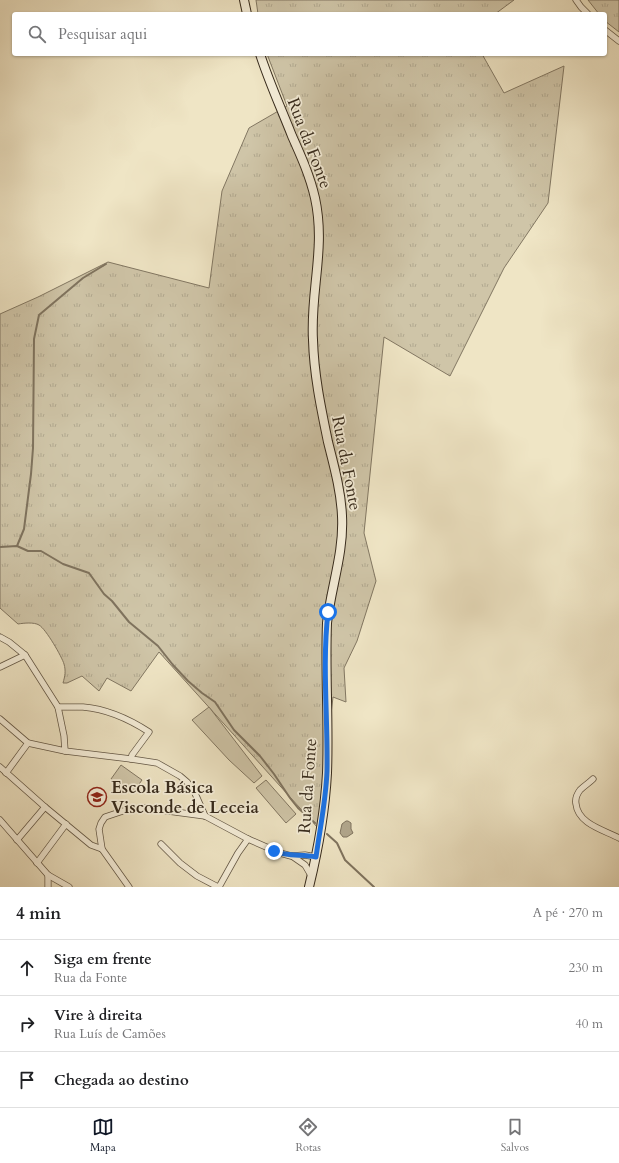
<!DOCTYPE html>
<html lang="pt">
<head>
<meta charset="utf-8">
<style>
  body { margin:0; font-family:Cardo,serif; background:#f2f2f2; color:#202124 }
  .stop { position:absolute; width:12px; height:12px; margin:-9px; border:3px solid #1a73e8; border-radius:50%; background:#fff }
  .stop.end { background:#1a73e8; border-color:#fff; box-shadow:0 1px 4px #0008 }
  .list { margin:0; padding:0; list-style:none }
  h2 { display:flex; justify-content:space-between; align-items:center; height:52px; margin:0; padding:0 16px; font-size:17px }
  h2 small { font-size:13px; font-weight:400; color:#757577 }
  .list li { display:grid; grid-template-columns:26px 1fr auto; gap:12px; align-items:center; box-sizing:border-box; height:56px; padding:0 16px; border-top:1px solid #e0e0e0 }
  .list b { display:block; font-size:15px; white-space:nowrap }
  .list p { margin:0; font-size:13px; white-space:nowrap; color:#757577 }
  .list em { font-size:13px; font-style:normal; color:#757577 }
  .icon { flex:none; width:22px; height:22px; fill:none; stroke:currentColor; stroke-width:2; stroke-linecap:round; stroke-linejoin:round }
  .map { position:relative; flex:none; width:619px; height:887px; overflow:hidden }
  .search { position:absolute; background:#fff; box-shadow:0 1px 3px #0004; left:12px; right:12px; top:12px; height:44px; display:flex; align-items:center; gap:10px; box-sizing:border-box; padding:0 14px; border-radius:4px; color:#757577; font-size:15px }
  .sheet { height:220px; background:#fff }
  nav { display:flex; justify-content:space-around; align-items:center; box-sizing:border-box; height:56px; border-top:1px solid #e0e0e0; background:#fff; font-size:11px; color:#757577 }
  nav a { display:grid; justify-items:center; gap:2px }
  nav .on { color:#111827 }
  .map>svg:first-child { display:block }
</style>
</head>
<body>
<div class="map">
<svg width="619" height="887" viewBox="0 0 619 887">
  <defs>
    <pattern id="grass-tufts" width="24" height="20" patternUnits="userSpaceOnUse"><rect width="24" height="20" fill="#cfc5a8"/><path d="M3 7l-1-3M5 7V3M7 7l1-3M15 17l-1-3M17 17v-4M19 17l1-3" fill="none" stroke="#b2a990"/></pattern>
  </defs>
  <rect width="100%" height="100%" fill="#efe5c5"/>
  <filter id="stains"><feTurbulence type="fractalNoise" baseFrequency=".005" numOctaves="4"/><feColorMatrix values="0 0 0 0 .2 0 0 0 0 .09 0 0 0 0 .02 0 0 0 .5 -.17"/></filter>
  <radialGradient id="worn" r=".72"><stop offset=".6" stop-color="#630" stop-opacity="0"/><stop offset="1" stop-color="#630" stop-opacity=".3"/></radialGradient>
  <g fill="url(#grass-tufts)" stroke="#827762">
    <path d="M 256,0 L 514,0 L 495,14 L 258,14 Z"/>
    <path d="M 588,0 L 619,0 L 619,32 L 605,21 L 605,14 L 599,14 Z"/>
    <path d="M 267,54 L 482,54 L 504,93 L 564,66 L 548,203 L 504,268 L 450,376 L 384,337 L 364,533 L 376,581 L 357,641 L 344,668 L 346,702 L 333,697 L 318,828 L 159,652 L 131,691 L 107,678 L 99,691 L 82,676 L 67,683 L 63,683 C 65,676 66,671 64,664 C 62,657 46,629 39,625 C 34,622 24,623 18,624 L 0,608 L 0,314 L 38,297 L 108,262 L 209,288 L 222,191 L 249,128 L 287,106 Z"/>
  </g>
  <g fill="#cfc5a8" stroke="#827762">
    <path d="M 209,707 L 262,776 L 254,783 L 229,760 L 192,720 Z"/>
    <path d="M 121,765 L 142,780 L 132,794 L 111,779 Z"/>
    <path d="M 266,780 L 296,814 L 286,823 L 256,788 Z"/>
  </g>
  <path fill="#b0a58b" stroke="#7f735e" d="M 346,821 L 348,821 L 351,823 L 351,829 L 353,833 L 347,837 L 343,837 L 340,833 L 342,824 Z"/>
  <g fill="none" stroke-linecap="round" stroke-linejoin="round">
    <g stroke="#7f735e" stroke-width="2">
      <path d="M 17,546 L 24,529 L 31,474 L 33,448 L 34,339 L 39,315 L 83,278 L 106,264"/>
      <path d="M 0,547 L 17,546 L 28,551 L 41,551 L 63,564 L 89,573 L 104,594 L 112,601 L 129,622 L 158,646 L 173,665 L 188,681 L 202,693 L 215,702 L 234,730 L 260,756 L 274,774 L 290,798 L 298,808 L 315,823"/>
      <path d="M 327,834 L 337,843 L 345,860 L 374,887"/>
    </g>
    <g stroke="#645846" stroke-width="7">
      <g id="minor">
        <path d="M 576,0 L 581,7 L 588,14"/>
        <path d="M 605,30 L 619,41"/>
        <path d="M 0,637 L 9,642 L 25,655 L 58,707 L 64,736 L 65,751 L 28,743 L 0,719"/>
        <path d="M 0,667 L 25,655"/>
        <path d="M 58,707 C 66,707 75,707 83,707 C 107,709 129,719 149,732 L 132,755 L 131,759"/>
        <path d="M 65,751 L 131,759 L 157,763 L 180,776 L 187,782 L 194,791 L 205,816"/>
        <path d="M 0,767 L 45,807 L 91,845 L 102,849 L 129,887"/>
        <path d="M 6,773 L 28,743"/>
        <path d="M 593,779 C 589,783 584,786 580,790 C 577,794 575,799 576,804 C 578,824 604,830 619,838"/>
        <path d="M 0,820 L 48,875 L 48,887"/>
        <path d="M 17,840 L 45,807"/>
        <path d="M 161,844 L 180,863 L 197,876 L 218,887"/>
        <path d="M 102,849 L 99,829 L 101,823 L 105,817 L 129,809 L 145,808 L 205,816 L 248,839 L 280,853 L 291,856 L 305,855 L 316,857"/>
        <path d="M 292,856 L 305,865 L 312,877"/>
        <path d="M 37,863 L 66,824"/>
        <path d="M 48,875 L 69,887"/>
        <path d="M 219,887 L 238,853 L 248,839"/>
      </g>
    </g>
    <g stroke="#35291b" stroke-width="10">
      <g id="secondary">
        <path d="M 244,0 L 247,14"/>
        <path d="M 260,54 C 269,82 281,108 292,136 C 301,156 310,176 315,198 C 326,248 310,291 313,340 C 314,375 321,408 328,442 C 334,466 341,491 342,516 C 344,553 331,587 327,623 C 325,673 329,723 327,773 C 325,811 318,850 309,887"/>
      </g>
    </g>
    <use href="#minor" stroke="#f5eed9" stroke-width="5.5"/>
    <use href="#secondary" stroke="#f5eed9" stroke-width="8"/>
  </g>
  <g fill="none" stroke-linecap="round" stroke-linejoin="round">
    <path stroke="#1a73e8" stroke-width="5" d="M 274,851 C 288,857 301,854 316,857 C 320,828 326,800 327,771 C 328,718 322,665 328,612"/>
  </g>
  <defs>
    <g id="school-ring" transform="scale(1)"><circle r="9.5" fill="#f5eed9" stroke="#8f2418" stroke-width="1.5"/><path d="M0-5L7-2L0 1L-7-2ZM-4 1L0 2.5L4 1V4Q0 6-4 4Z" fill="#8f2418"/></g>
  </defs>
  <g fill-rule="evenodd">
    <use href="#school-ring" x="97" y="797"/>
  </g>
  <g text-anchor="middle" stroke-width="3.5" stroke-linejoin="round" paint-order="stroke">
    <g font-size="17" fill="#35291b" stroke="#f5eed9">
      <text transform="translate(310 143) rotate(69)" y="6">Rua da Fonte</text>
      <text transform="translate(347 463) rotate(79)" y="6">Rua da Fonte</text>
      <text transform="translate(307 786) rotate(-86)" y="6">Rua da Fonte</text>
    </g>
    <g font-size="17" font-weight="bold" fill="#35291b" stroke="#f5eed9" text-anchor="start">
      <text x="111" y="793">Escola Básica<tspan x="111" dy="20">Visconde de Leceia</tspan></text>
    </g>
  </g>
  <rect width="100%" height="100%" filter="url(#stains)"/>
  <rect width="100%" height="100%" fill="url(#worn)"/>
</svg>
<div class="stop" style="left:328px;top:612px"></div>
<div class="stop end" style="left:274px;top:851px"></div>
<div class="search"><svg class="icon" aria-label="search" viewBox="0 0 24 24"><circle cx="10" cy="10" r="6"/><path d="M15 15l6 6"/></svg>Pesquisar aqui</div>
</div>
<section class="sheet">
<h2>4 min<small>A pé · 270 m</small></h2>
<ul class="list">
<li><svg class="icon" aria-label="ahead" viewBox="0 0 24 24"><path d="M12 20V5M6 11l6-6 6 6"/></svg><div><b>Siga em frente</b><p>Rua da Fonte</p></div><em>230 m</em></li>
<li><svg class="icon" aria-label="right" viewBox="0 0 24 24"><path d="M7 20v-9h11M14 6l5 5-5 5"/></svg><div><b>Vire à direita</b><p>Rua Luís de Camões</p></div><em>40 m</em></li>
<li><svg class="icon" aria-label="arrive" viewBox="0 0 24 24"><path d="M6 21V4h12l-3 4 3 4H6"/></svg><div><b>Chegada ao destino</b></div></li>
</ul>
</section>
<nav>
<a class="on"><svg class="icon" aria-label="map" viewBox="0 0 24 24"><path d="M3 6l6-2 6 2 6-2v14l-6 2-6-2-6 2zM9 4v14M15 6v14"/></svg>Mapa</a>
<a><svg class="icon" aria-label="directions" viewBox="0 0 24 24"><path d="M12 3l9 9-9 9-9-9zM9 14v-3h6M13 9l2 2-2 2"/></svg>Rotas</a>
<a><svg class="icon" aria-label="saved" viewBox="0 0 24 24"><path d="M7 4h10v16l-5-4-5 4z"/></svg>Salvos</a>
</nav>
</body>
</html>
